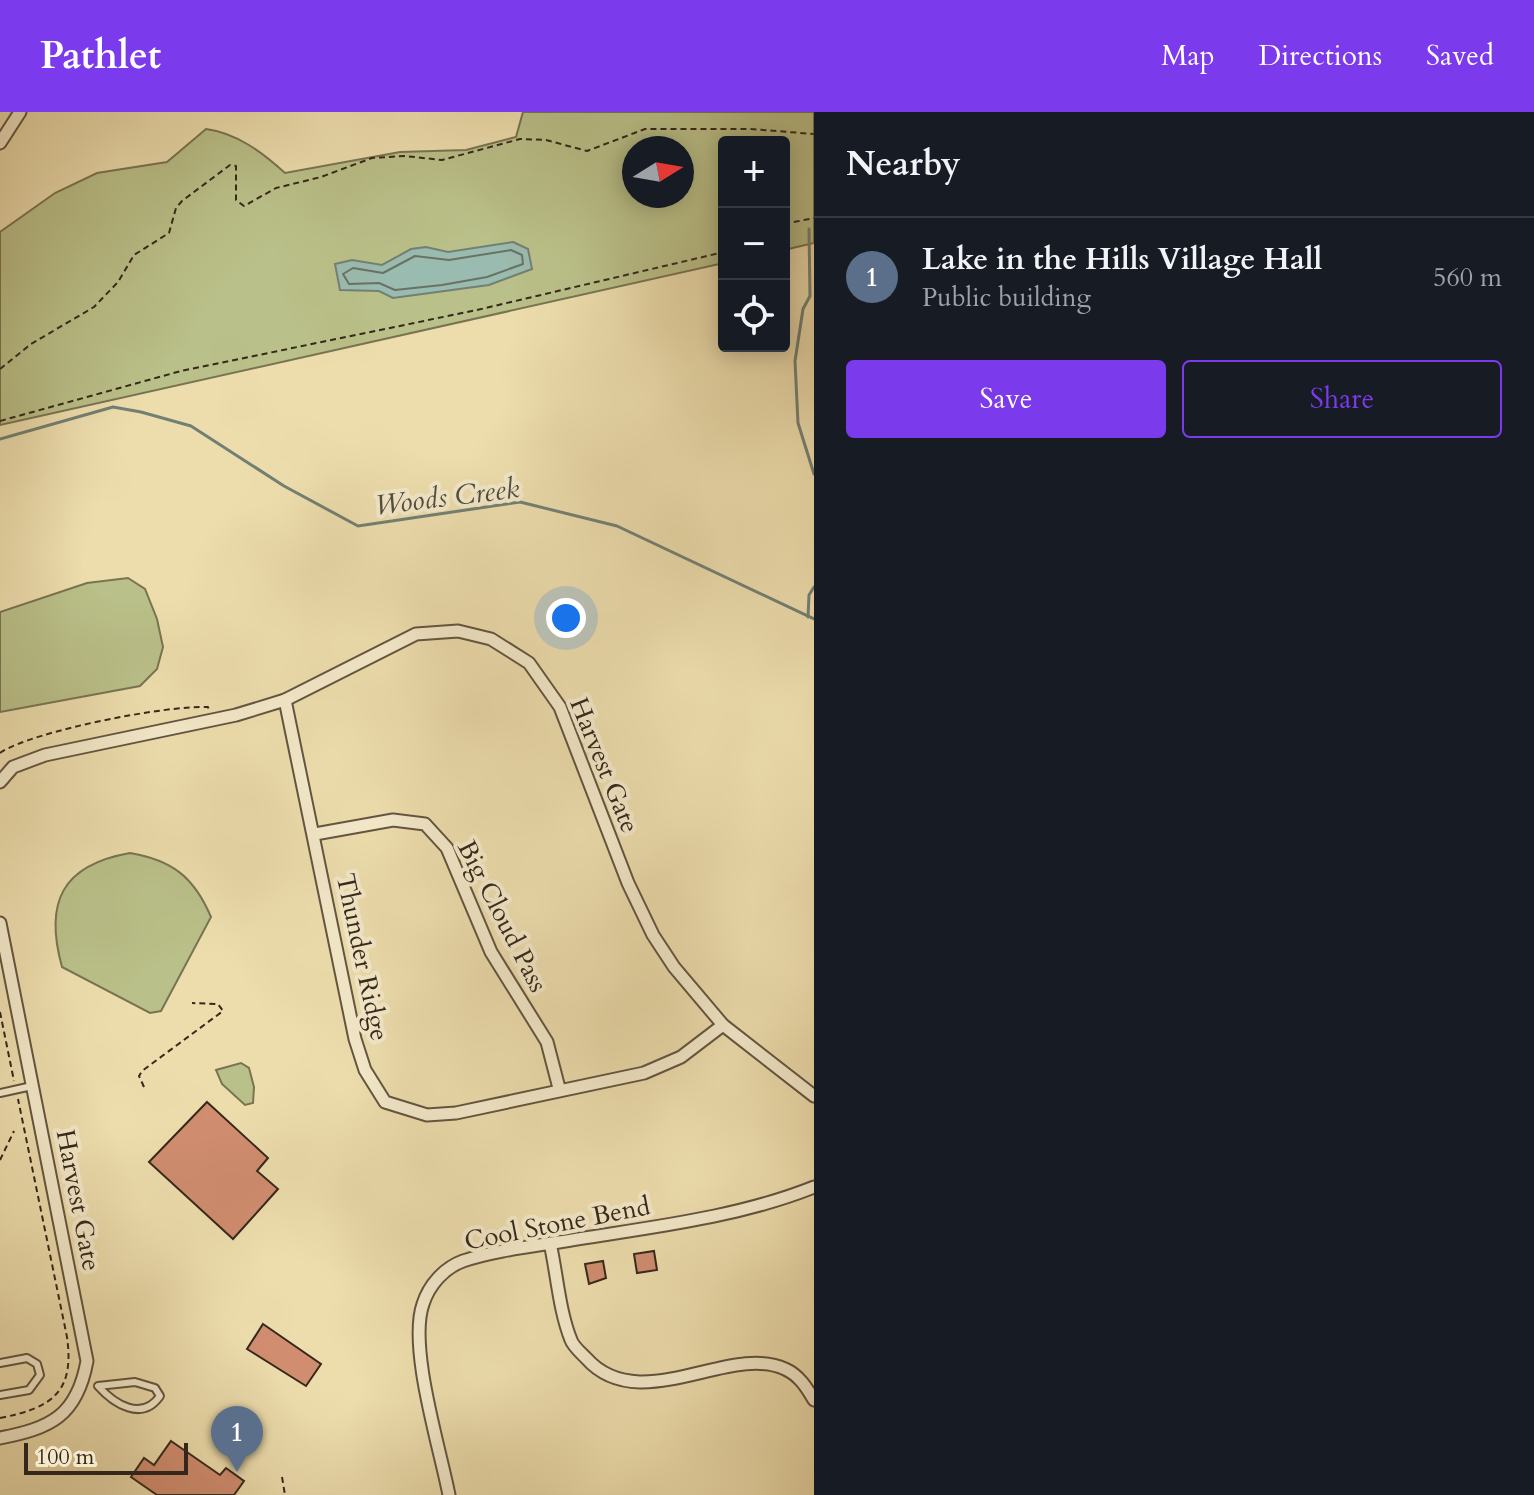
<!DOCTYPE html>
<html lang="en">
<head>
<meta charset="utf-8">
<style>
  body { margin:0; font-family:Cardo,serif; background:#20242c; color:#f1f3f6 }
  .controls { position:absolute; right:24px; top:24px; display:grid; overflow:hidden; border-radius:8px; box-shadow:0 4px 20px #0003 }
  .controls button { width:72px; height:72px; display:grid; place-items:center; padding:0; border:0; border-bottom:2px solid #363941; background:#171b24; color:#f1f3f6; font:40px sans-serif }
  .compass { position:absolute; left:622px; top:24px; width:72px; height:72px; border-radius:50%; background:#171b24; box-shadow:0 4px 20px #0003; rotate:79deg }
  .scale { position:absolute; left:24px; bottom:20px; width:164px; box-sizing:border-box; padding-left:8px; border:4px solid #35281b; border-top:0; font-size:22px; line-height:28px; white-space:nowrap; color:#35281b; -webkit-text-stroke:6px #f3e9ca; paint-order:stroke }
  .you { position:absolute; left:566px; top:506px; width:28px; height:28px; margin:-20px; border:6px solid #fff; border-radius:50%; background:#1a73e8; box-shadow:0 0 0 12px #1a73e833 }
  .badge { display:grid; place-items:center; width:52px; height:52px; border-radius:50%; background:#7c3aed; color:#fff; font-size:26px; font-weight:700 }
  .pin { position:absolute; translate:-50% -66px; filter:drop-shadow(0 2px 4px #0008) }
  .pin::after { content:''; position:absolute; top:42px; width:28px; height:24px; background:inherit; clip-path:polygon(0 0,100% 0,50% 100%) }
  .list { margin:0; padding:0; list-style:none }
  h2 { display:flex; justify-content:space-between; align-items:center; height:104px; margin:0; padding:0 32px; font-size:34px }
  h2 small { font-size:26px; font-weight:400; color:#9ea1a6 }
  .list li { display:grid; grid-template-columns:52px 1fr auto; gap:24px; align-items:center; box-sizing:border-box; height:120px; padding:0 32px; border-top:2px solid #363941 }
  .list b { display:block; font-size:30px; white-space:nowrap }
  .list p { margin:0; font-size:26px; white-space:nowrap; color:#9ea1a6 }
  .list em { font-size:26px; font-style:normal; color:#9ea1a6 }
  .actions { display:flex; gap:16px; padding:24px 32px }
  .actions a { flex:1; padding:18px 0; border:2px solid #7c3aed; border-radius:8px; text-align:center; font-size:28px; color:#7c3aed }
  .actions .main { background:#7c3aed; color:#fff }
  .icon { flex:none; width:44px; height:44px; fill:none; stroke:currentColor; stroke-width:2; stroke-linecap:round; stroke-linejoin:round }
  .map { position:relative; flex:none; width:814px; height:1383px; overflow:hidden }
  header { display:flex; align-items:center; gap:48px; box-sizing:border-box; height:112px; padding:0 40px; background:#7c3aed; color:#fff }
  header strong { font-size:38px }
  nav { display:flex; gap:44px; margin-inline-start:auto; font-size:28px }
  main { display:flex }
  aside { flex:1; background:#171b24 }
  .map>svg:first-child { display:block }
</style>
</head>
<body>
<header>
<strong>Pathlet</strong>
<nav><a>Map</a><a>Directions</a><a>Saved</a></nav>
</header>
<main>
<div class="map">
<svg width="814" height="1383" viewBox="0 0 814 1383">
  <rect width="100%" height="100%" fill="#edddad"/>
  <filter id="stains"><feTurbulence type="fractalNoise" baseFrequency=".0025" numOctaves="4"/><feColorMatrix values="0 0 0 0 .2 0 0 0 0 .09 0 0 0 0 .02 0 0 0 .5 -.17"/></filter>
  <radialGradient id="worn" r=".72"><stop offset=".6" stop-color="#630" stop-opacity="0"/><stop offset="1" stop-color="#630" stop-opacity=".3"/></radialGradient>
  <g fill="#bac089" stroke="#787452" stroke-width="2" fill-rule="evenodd">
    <path d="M 523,0 L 814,0 L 814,131 L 784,138 L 784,30 L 724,30 L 724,151 L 0,313 L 0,120 L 55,81 L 97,61 L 167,50 L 206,17 C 237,21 263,41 285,61 L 400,40 L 466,38 L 516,25 ZM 634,36 L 682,36 L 682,84 L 634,84 Z"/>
    <path d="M 128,466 L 145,477 L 157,507 L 163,535 L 157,557 L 140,574 L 0,600 L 0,500 L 87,471 Z"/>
    <path d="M 130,741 C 172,748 194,765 211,805 L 161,899 L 150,901 L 62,855 C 44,790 62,753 130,741 Z"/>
    <path d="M 241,951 L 249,956 L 254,975 L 253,991 L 245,993 L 222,972 L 216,958 Z"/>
  </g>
  <path fill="#9abbaf" stroke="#728074" stroke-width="2" d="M 513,130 L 528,137 L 532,157 L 489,173 L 393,186 L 379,179 L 340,178 L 335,152 L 352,148 L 382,153 L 411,137 L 426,135 L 448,140 Z"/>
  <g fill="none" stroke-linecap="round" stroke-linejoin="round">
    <path stroke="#687265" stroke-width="2" d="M 511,138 L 522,143 L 523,152 L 487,165 L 442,173 L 395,178 L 379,171 L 349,172 L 343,162 L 353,156 L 383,161 L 415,144 L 449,148 Z"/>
    <g stroke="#728074" stroke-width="3">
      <path d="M 809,117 L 810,184 L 803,197 L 795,249 L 798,311 L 814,362"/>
      <path d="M 0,327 L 113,295 L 141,300 L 191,314 L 284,374 L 358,414 L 520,390 L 617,414 L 814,507"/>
      <path d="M 808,505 L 809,483 L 814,475"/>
    </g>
  </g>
  <g fill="#d18d70" stroke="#35281b" stroke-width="2">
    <path d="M 207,990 L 268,1046 L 257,1059 L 278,1077 L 233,1127 L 149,1050 Z"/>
    <path d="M 654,1139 L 657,1158 L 637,1161 L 634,1142 Z"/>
    <path d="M 603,1149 L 606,1166 L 589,1172 L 585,1152 Z"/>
    <path d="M 263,1212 L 321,1252 L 306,1274 L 247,1237 Z"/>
    <path d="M 171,1329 L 220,1363 L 226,1356 L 244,1369 L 234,1383 L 157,1383 L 131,1365 L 144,1346 L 154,1353 Z"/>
  </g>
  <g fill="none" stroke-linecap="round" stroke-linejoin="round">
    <g stroke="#635540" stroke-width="10">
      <g id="service">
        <path d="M 0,981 L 32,974"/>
        <path d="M 0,1251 L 27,1246 L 37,1252 L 40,1263 L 29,1278 L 0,1283"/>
        <path d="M 135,1270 L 155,1276 L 160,1284 C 142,1310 114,1292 98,1274 Z"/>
      </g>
    </g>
    <g stroke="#635540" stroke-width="15">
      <g id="minor">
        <path d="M 0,31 L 20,0"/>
        <path d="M 285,588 L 355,927 L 365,958 L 385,990 L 427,1003 L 456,1001 L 644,961 L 681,945 L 723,913"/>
        <path d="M 0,670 L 13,655 L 45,643 L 236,603 L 285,588 L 416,522 L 458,519 L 491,527 L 529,551 L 560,595 L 628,771 L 653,823 L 674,855 L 723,913 L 814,984"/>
        <path d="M 315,722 L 393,708 L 425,712 L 447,736 L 491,840 L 547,930 L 559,976"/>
        <path d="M 0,811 L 87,1249 C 77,1304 51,1316 0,1326"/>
        <path d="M 550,1131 C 557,1162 559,1198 571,1228 C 573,1234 581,1241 586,1246 C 639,1306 730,1231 785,1257 C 799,1263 807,1276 814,1288"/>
        <path d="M 449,1383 C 440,1336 408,1235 423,1192 C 429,1173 444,1156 463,1149 C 493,1139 527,1135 559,1130 C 643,1116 734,1107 814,1075"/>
      </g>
    </g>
    <g stroke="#35281b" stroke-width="2" stroke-dasharray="6 4" stroke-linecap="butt">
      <path d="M 784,112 L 814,106"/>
      <path d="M 0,257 L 31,232 L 94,195 L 118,170 L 134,143 L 169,121 L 176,96 L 182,89 L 230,53 L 236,54 L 236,88 L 244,94 L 276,76 L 321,65 L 372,46 L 405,44 L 442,48 L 520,27 L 546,28 L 587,39 L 645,17 L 750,17 L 814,22"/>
      <path d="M 0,309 L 181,259 L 477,198 L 724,140"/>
      <path d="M 0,641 C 32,619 167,593 208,595 L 209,599"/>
      <path d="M 0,900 L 14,969"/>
      <path d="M 144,975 L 139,964 L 142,959 L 223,899 L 218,892 L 192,891"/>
      <path d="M 0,1048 L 14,1019"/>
      <path d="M 0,1306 C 51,1296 75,1281 67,1225 L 18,987"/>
      <path d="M 282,1365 L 285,1383"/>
    </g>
    <use href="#service" stroke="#f3e9ca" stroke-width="6"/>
    <use href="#minor" stroke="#f3e9ca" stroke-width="11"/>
  </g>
  <g text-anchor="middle" stroke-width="8" stroke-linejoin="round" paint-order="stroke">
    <g font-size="26" fill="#35281b" stroke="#f3e9ca">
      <text transform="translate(605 653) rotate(68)" y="9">Harvest Gate</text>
      <text transform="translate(503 804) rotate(63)" y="9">Big Cloud Pass</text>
      <text transform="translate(363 845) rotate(78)" y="9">Thunder Ridge</text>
      <text transform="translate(79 1088) rotate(79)" y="9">Harvest Gate</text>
      <text transform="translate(557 1111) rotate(-11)" y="9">Cool Stone Bend</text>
    </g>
    <g font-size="28" font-style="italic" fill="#4e4d40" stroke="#f3e9ca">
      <text transform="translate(447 384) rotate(-7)" y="10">Woods Creek</text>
    </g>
  </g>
  <rect width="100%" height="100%" filter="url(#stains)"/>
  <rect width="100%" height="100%" fill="url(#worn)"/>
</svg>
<div class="controls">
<button>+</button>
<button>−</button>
<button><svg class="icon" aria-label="locate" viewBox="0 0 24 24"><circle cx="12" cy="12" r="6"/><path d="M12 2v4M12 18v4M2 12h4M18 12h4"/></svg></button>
</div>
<svg class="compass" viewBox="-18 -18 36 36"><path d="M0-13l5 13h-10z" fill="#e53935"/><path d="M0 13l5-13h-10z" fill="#9ea1a6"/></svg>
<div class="scale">100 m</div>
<div class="you"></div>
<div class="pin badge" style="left:237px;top:1360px;background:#5c6f8a">1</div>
</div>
<aside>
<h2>Nearby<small></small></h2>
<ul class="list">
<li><span class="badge" style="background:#5c6f8a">1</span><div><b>Lake in the Hills Village Hall</b><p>Public building</p></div><em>560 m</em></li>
</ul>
<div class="actions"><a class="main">Save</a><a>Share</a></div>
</aside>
</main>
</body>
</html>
